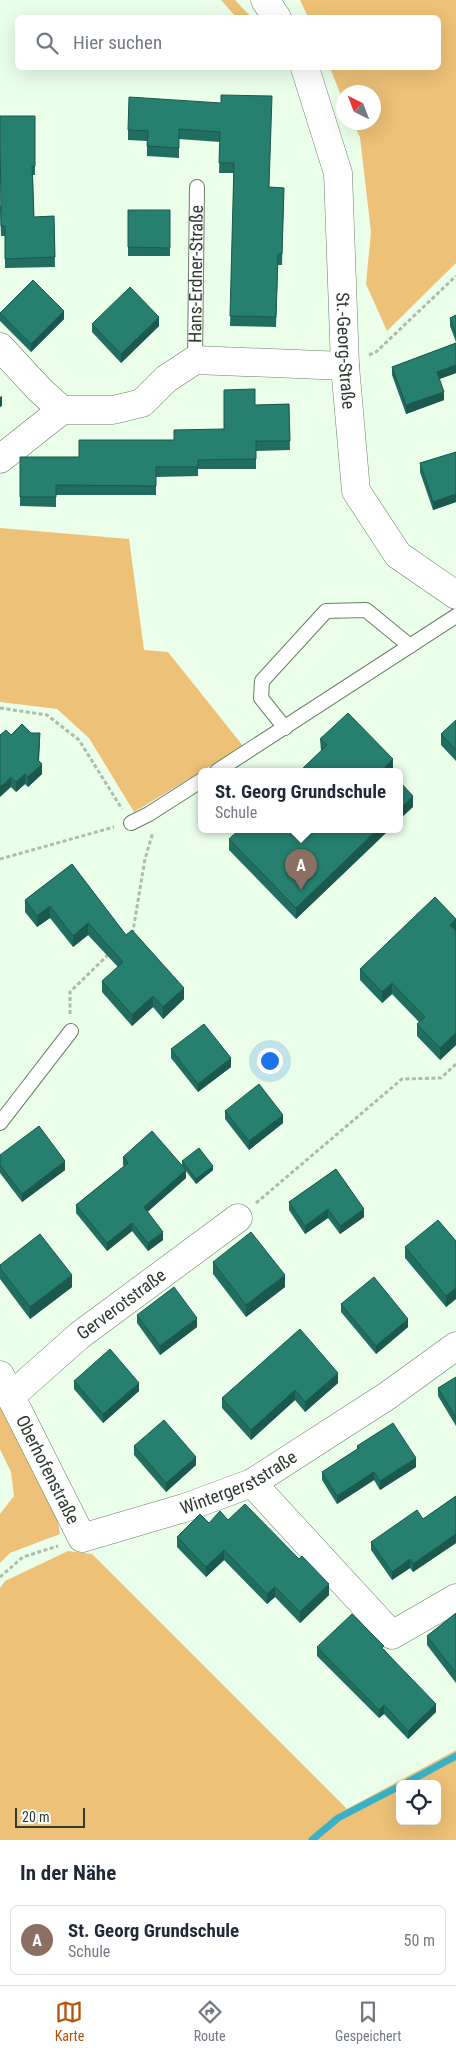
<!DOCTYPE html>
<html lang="de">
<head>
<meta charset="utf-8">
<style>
  body { margin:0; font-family:"Roboto Condensed",sans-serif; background:#f6f6f7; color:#1f2937 }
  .controls { position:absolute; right:15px; bottom:15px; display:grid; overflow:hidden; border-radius:8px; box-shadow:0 5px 20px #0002 }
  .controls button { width:45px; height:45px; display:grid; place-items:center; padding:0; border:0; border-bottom:1px solid #e0e1e3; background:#fff; color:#1f2937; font:25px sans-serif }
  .compass { position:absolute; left:336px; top:85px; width:45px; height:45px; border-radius:50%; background:#fff; box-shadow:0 5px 20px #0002; rotate:318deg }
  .scale { position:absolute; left:15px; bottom:12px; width:70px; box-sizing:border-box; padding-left:5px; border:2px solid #303a30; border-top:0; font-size:14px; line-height:18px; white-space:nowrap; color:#303a30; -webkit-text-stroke:4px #fff; paint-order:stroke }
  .you { position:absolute; left:269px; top:1060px; width:18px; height:18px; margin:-12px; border:4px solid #fff; border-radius:50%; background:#1a73e8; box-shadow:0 0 0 8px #1a73e833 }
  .badge { display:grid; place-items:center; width:32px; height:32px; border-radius:50%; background:#b45309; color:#fff; font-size:16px; font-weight:700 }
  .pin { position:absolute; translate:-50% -41px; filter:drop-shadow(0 1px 2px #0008) }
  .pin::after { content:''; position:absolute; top:26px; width:18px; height:15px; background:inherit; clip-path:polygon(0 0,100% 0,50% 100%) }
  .popup { position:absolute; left:198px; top:768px; width:205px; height:65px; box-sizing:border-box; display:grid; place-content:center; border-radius:8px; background:#fff; filter:drop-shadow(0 1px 4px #0005); font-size:16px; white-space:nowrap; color:#747a83 }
  .popup b { font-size:19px; color:#1f2937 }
  .popup::after { content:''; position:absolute; left:50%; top:100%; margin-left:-10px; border:10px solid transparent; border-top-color:#fff }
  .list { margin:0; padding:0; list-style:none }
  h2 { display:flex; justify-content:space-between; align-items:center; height:65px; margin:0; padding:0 20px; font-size:21px }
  h2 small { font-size:16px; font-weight:400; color:#747a83 }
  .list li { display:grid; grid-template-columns:32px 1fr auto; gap:15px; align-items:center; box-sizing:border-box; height:70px; margin:0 10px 10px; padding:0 10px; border:1px solid #e0e1e3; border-radius:8px }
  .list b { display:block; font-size:19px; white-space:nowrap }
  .list p { margin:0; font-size:16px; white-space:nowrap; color:#747a83 }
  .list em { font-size:16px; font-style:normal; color:#747a83 }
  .icon { flex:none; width:28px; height:28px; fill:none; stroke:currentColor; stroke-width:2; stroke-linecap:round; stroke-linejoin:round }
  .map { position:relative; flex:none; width:456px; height:1840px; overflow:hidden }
  .search { position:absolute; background:#fff; box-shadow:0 5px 20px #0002; left:15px; right:15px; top:15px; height:55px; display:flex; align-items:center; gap:12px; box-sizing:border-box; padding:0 18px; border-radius:8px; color:#747a83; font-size:19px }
  .sheet { height:145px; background:#fff }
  nav { display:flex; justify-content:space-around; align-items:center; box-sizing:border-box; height:70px; border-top:1px solid #e0e1e3; background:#fff; font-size:14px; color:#747a83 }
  nav a { display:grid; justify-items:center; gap:2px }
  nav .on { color:#b45309 }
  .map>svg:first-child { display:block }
</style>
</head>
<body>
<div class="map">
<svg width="456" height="1840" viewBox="0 0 456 1840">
  <rect width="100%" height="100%" fill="#eafeea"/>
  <g fill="#edc177" fill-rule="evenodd">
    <path d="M 221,0 L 235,0 L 251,17 L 236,17 Z"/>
    <path d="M 300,0 L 456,0 L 456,263 L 387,331 L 366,284 L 371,232 L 360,137 L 353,123 L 374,122 L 374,92 L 344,92 L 343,100 L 330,68 L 438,68 L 438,18 L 308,17 Z"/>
    <path d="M 0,528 L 129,539 L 144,650 L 168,652 L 243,746 L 134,812 L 89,738 L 57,709 L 0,702 Z"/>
    <path d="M 0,1399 L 55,1503 L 60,1534 L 10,1553 L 0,1563 L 0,1514 L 14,1496 L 11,1472 L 0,1449 Z"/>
    <path d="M 68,1551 L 92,1554 L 347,1809 L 456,1750 L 456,1840 L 0,1840 L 0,1588 L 5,1581 ZM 400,1784 L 437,1784 L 437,1821 L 400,1821 Z"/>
  </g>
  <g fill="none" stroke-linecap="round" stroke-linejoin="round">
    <g stroke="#39b2c7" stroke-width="7">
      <path d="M 404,1784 L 456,1756"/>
      <path d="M 312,1840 L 338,1818 L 400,1786"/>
    </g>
    <g stroke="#697f69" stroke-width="16">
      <g id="lane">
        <path id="s1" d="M 195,360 L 197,187"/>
        <path d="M 285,728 L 261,698 L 262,681 L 326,611 L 366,610 L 410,646"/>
        <path d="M 217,771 L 456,616"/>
        <path d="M 131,823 L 149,814 L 202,780"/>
        <path d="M 0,1123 L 71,1031"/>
      </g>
    </g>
    <g stroke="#697f69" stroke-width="29">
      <g id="street">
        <path d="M 265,0 L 277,18"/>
        <path id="s2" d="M 305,68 L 338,173 L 345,366 L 356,491 L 398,555 L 456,595"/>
        <path d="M 0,347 L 40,390 L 62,410"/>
        <path d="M 0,459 L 62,410 L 113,410 L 142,403 L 166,379 L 195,360 L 345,366"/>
        <path id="s3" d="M 0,1375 L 82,1538 L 184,1508 L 252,1483 L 387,1396 L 456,1346"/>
        <path id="s4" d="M 10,1397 L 80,1335 L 238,1218"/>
        <path d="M 252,1483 L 392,1635 L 456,1598"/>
      </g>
    </g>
    <g stroke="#abbcab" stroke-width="3" stroke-dasharray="4 2.5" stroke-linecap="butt">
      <path d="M 369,355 L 376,352 L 456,276"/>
      <path d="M 0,708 L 47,715 L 79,740 L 122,809"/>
      <path d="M 0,859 L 114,827"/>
      <path d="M 131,933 L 133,931 L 145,859 L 153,832"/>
      <path d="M 70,1014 L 70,992 L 110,953"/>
      <path d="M 256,1203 L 402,1079 L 441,1078 L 456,1064"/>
      <path d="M 0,1577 L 23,1557 L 58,1546"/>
    </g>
    <use href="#lane" stroke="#fff" stroke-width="14"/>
    <use href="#street" stroke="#fff" stroke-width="28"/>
  </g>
  <g fill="#216d5f">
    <path d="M 221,103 L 269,187 L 284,188 L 282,265 L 278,265 L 276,327 L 230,326 L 234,173 L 219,173 L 220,142 L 179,139 L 179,158 L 147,156 L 147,141 L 128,140 L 128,130 Z"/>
    <path d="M 35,116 L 35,175 L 33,175 L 34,217 L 54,216 L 55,267 L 5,268 L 5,236 L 1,236 L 0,207 Z"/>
    <rect x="128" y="210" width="42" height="46"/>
    <path d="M 0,313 L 64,319 L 31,352 L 0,321 Z"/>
    <path d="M 456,315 L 456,342 L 450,326 L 450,318 Z"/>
    <path d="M 92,324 L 159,326 L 121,363 L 92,332 Z"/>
    <path d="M 456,343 L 456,373 L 439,379 L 444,400 L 406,414 L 392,375 L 392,367 Z"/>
    <path d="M 289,404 L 290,450 L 256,451 L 256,469 L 198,469 L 198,476 L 156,477 L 156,495 L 56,495 L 56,507 L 20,506 L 20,457 L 79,457 L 174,440 L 224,429 L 255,405 Z"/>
    <path d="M 456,452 L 456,502 L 433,510 L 420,472 L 420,463 Z"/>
    <path d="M 456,720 L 456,761 L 441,745 L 441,734 Z"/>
    <path d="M 11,735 L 40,743 L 39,761 L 42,774 L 28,787 L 25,784 L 16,792 L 11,787 Z"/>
    <path d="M 320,739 L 393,771 L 300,771 L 321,751 Z"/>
    <path d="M 390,829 L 296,919 L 229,850 L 229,839 Z"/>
    <path d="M 72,864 L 126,935 L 184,999 L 163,1019 L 153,1007 L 132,1026 L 102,992 L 102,981 L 118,967 L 88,935 L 73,947 L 50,918 L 37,927 L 25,912 L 25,900 Z"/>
    <path d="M 456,930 L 456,1045 L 440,1060 L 417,1036 L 417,1024 L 419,1022 L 392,994 L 382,1003 L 360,980 L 360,969 Z"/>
    <path d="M 171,1049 L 231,1067 L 198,1092 L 171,1058 Z"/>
    <path d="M 225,1111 L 283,1123 L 249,1150 L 225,1119 Z"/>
    <path d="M 0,1155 L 65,1170 L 22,1202 L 0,1173 Z"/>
    <path d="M 123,1157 L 182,1166 L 182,1161 L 213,1170 L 196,1184 L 186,1171 L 186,1178 L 147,1212 L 163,1240 L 148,1251 L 132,1231 L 107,1251 L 76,1213 L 76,1205 L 124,1166 L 123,1165 Z"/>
    <path d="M 336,1169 L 364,1217 L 340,1234 L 328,1218 L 305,1234 L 289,1210 L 289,1202 Z"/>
    <path d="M 456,1241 L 456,1299 L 446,1307 L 405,1258 L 405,1247 Z"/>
    <path d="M 213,1262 L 285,1287 L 246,1317 L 213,1274 Z"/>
    <path d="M 0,1265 L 72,1287 L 30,1319 L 0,1279 Z"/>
    <path d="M 341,1304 L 408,1327 L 376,1354 L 341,1312 Z"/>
    <path d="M 137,1315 L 197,1327 L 160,1355 L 137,1323 Z"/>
    <path d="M 456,1377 L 456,1426 L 438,1396 L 438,1388 Z"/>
    <path d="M 74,1381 L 139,1391 L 103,1423 L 74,1389 Z"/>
    <path d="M 338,1383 L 305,1412 L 295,1400 L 251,1440 L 222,1408 L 222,1398 Z"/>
    <path d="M 134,1446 L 196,1465 L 166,1492 L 134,1455 Z"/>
    <path d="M 357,1446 L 416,1467 L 380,1490 L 374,1480 L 337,1504 L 322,1480 L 322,1472 L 357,1449 Z"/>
    <path d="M 456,1496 L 456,1543 L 413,1572 L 410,1568 L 392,1580 L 371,1550 L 371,1542 L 423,1519 Z"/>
    <path d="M 228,1520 L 329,1595 L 300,1623 L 275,1597 L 267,1604 L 224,1560 L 206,1577 L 177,1547 L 177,1537 L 209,1523 Z"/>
    <path d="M 456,1613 L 456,1683 L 427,1645 L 427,1636 Z"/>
    <path d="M 317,1647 L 384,1649 L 436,1712 L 408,1739 L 384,1714 L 379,1718 L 317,1656 Z"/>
  </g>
  <g fill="#1b594e">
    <path d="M 64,311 L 64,319 L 31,352 L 31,344 Z"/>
    <path d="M 159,317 L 159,326 L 121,363 L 121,354 Z"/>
    <path d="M 456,365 L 456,373 L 437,380 L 437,372 Z"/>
    <path d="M 444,392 L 444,400 L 406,414 L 406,405 Z"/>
    <path d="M 2,396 L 2,406 L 0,407 L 0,397 Z"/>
    <path d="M 456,494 L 456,502 L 433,510 L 433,502 Z"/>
    <path d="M 40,733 L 38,768 L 42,764 L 42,774 L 28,787 L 28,777 Z"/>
    <path d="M 393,759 L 393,771 L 385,771 L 385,767 Z"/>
    <path d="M 25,774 L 25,784 L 16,792 L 16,782 Z"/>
    <path d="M 11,777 L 11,787 L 0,797 L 0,787 Z"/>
    <path d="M 413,796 L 413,807 L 400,819 L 400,808 Z"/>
    <path d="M 378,829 L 390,829 L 296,919 L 296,908 Z"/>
    <path d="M 50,906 L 50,918 L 37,927 L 37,916 Z"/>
    <path d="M 456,919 L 456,930 L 450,936 L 450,925 Z"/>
    <path d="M 88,923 L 88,935 L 73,947 L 73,936 Z"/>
    <path d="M 392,983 L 392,994 L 382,1003 L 382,992 Z"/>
    <path d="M 184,988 L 184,999 L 163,1019 L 163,1007 Z"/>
    <path d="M 153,996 L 153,1007 L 132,1026 L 132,1015 Z"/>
    <path d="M 456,1033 L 456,1045 L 440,1060 L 440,1048 Z"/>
    <path d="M 231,1058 L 231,1067 L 198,1092 L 198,1084 Z"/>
    <path d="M 283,1115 L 283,1123 L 249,1150 L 249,1141 Z"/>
    <path d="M 65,1161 L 65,1170 L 22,1202 L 22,1194 Z"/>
    <path d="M 213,1166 L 213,1170 L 196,1184 L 196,1179 Z"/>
    <path d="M 186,1170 L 186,1178 L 144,1215 L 144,1207 Z"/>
    <path d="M 328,1209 L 328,1218 L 305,1234 L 305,1226 Z"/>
    <path d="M 364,1209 L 364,1217 L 340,1234 L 340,1226 Z"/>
    <path d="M 132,1223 L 132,1231 L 107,1251 L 107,1243 Z"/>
    <path d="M 163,1232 L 163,1240 L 148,1251 L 148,1243 Z"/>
    <path d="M 72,1275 L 72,1287 L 30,1319 L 30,1307 Z"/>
    <path d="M 285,1275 L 285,1287 L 246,1317 L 246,1305 Z"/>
    <path d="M 456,1288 L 456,1299 L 446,1307 L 446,1296 Z"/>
    <path d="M 197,1318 L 197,1327 L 160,1355 L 160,1346 Z"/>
    <path d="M 408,1319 L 408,1327 L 376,1354 L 376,1346 Z"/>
    <path d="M 338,1373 L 338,1383 L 305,1412 L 305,1402 Z"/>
    <path d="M 139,1383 L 139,1391 L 103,1423 L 103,1414 Z"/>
    <path d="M 295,1390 L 295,1400 L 251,1440 L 251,1430 Z"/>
    <path d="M 196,1457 L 196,1465 L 166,1492 L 166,1483 Z"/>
    <path d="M 416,1458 L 416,1467 L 380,1490 L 380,1481 Z"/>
    <path d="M 374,1472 L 374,1480 L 337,1504 L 337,1496 Z"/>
    <path d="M 456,1534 L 456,1543 L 413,1572 L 413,1564 Z"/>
    <path d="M 224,1550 L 224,1560 L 206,1577 L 206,1567 Z"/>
    <path d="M 410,1559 L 410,1568 L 392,1580 L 392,1572 Z"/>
    <path d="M 329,1584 L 329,1595 L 300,1623 L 300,1612 Z"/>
    <path d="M 275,1587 L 275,1597 L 267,1604 L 267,1594 Z"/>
    <path d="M 436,1704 L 436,1712 L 408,1739 L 408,1731 Z"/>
    <path d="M 384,1705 L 384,1714 L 379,1718 L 379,1710 Z"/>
  </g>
  <g fill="#267f6f" stroke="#1b594e">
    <path d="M 221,95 L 272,96 L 269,187 L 284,188 L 282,254 L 278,254 L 276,317 L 230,316 L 234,163 L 219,163 L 220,132 L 179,129 L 179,148 L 147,146 L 148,131 L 128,130 L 129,97 L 221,103 Z"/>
    <path d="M 0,116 L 35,116 L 35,166 L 32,166 L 34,217 L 54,216 L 55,257 L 5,259 L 5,226 L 1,226 Z"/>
    <path d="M 128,210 L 170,210 L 170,248 L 128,247 Z"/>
    <path d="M 33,280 L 64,311 L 31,344 L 0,313 Z"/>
    <path d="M 130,287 L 159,317 L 121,354 L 92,324 Z"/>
    <path d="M 456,315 L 456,334 L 450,318 Z"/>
    <path d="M 456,343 L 456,365 L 437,372 L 444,392 L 406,405 L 392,367 Z"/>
    <path d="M 255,389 L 255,405 L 289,404 L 290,441 L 256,441 L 256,459 L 198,460 L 198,467 L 156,467 L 156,486 L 56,485 L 56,497 L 20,497 L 20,457 L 79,457 L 79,440 L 174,440 L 174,430 L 224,429 L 224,390 Z"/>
    <path d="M 456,452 L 456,494 L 433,502 L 420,463 Z"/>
    <path d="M 348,713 L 393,759 L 385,767 L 389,771 L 300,771 L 327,745 L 320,739 Z"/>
    <path d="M 456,720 L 456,750 L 441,734 Z"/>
    <path d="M 22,724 L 31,733 L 40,733 L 38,760 L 42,764 L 28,777 L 25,774 L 16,782 L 11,777 L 0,787 L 0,735 L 6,730 L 11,735 Z"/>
    <path d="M 400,782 L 413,796 L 400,808 Z"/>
    <path d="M 240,829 L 378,829 L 296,908 L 229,839 Z"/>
    <path d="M 72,864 L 126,935 L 132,930 L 184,988 L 163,1007 L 153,996 L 132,1015 L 102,981 L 123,962 L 88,923 L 73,936 L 50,906 L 37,916 L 25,900 Z"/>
    <path d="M 435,897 L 456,919 L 450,925 L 456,931 L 456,1033 L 440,1048 L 417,1024 L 425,1017 L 392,983 L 382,992 L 360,969 Z"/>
    <path d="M 204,1024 L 231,1058 L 198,1084 L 171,1049 Z"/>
    <path d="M 259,1084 L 283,1115 L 249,1141 L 225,1111 Z"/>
    <path d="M 39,1126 L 65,1161 L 22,1194 L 0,1165 L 0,1155 Z"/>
    <path d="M 152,1131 L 186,1170 L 144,1207 L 163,1232 L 148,1243 L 132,1223 L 107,1243 L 76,1205 L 128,1163 L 123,1157 Z"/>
    <path d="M 199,1148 L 213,1166 L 196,1179 L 182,1161 Z"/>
    <path d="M 336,1169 L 364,1209 L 340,1226 L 328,1209 L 305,1226 L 289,1202 Z"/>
    <path d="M 438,1220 L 456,1241 L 456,1288 L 446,1296 L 405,1247 Z"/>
    <path d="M 251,1232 L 285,1275 L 246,1305 L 213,1262 Z"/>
    <path d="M 40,1234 L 72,1275 L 30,1307 L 0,1268 L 0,1265 Z"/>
    <path d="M 374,1277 L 408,1319 L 376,1346 L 341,1304 Z"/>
    <path d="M 174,1287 L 197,1318 L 160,1346 L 137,1315 Z"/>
    <path d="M 300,1329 L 338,1373 L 305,1402 L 295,1390 L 251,1430 L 222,1398 Z"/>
    <path d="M 110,1349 L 139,1383 L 103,1414 L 74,1381 Z"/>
    <path d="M 456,1377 L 456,1418 L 438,1388 Z"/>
    <path d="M 164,1420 L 196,1457 L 166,1483 L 134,1446 Z"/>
    <path d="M 393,1423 L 416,1458 L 380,1481 L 374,1472 L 337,1496 L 322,1472 L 359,1448 L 357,1446 Z"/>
    <path d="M 456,1496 L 456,1534 L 413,1564 L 410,1559 L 392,1572 L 371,1542 L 417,1510 L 423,1519 Z"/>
    <path d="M 245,1504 L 299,1559 L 302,1556 L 329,1584 L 300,1612 L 275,1587 L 267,1594 L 224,1550 L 206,1567 L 177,1537 L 200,1514 L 209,1523 L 220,1511 L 228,1520 Z"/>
    <path d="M 456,1613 L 456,1673 L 427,1636 Z"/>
    <path d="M 352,1614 L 384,1646 L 382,1648 L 436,1704 L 408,1731 L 384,1705 L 379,1710 L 317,1647 Z"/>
  </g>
  <g text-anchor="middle" stroke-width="5" stroke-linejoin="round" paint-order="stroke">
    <g font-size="18" fill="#303a30" stroke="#fff">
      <text dy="6" stroke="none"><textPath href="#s1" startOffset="86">Hans-Erdner-Straße</textPath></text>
      <text dy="6" stroke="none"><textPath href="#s2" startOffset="288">St.-Georg-Straße</textPath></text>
      <text dy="6" stroke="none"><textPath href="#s4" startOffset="145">Gerverotstraße</textPath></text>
      <text dy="6" stroke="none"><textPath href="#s3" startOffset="106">Oberhofenstraße</textPath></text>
      <text dy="6" stroke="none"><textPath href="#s3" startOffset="349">Wintergerststraße</textPath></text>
    </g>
  </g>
</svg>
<div class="controls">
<button><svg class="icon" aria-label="locate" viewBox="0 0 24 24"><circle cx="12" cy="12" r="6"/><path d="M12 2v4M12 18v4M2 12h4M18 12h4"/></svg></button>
</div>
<svg class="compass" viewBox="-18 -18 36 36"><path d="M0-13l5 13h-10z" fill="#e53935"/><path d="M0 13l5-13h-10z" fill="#747a83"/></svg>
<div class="scale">20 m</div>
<div class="you"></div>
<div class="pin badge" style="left:301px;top:890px;background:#8d6e63">A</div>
<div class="popup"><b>St. Georg Grundschule</b>Schule</div>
<div class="search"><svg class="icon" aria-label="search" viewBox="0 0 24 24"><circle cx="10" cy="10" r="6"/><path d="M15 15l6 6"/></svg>Hier suchen</div>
</div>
<section class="sheet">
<h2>In der Nähe<small></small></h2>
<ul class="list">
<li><span class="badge" style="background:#8d6e63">A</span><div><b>St. Georg Grundschule</b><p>Schule</p></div><em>50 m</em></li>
</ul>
</section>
<nav>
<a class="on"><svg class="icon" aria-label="map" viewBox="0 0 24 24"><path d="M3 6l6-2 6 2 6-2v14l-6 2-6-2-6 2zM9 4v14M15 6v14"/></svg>Karte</a>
<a><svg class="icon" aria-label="directions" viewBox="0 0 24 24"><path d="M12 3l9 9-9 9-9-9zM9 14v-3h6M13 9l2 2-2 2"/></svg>Route</a>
<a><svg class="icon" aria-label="saved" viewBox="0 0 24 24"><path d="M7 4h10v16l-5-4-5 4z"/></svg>Gespeichert</a>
</nav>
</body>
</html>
